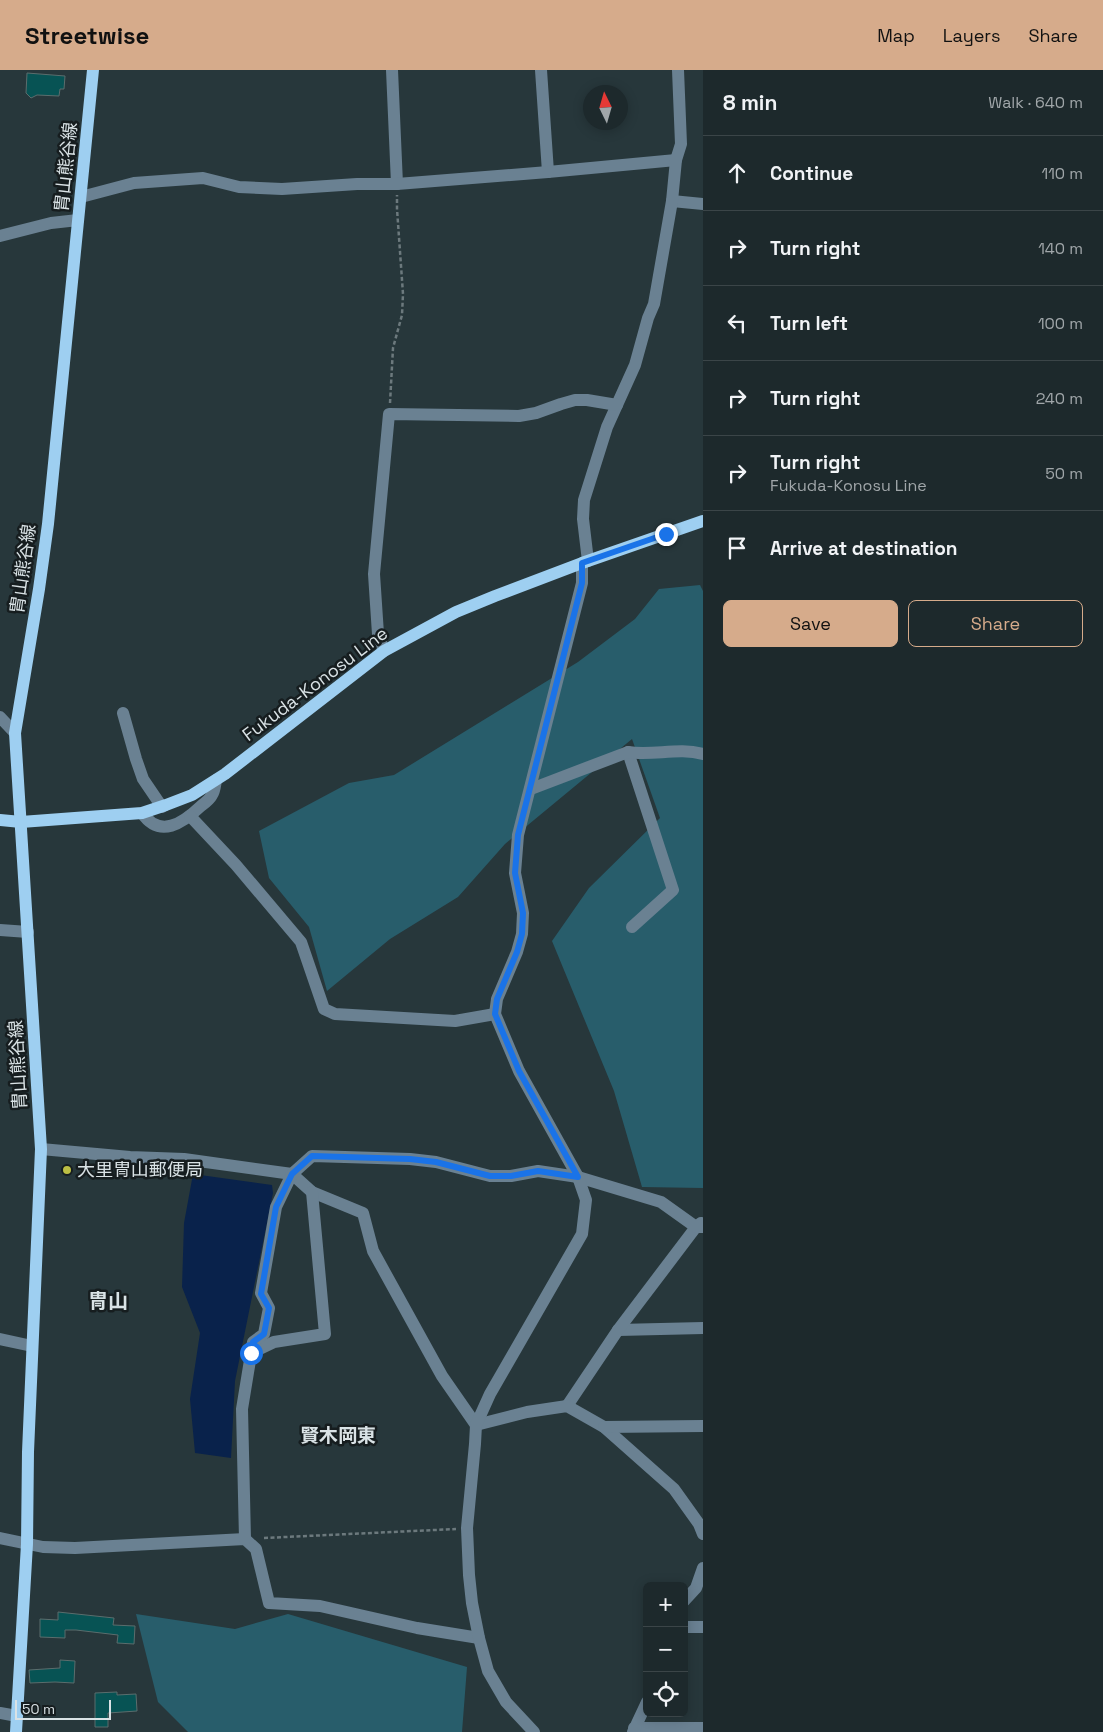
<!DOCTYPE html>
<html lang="en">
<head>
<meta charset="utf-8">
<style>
  body { margin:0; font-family:"Space Grotesk","Noto Sans JP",sans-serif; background:#253134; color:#f1f3f6 }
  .controls { position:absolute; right:15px; bottom:15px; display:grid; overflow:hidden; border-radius:8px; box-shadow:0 2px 12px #0003 }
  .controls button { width:45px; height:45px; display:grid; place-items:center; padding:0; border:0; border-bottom:1px solid #3b4548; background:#1d292c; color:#f1f3f6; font:25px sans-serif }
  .compass { position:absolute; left:583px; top:15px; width:45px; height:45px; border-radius:50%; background:#1d292c; box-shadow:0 2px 12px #0003; rotate:355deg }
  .scale { position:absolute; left:15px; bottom:12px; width:96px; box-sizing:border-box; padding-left:5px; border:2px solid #d9e2e5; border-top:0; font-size:14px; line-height:18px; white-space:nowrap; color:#d9e2e5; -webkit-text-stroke:4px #161d1f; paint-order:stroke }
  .stop { position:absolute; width:15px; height:15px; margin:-11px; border:4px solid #1a73e8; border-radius:50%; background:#fff }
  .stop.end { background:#1a73e8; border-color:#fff; box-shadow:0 1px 5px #0008 }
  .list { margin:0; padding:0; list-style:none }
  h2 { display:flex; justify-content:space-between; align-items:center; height:65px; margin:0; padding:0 20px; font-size:21px }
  h2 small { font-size:16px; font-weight:400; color:#a0a6a9 }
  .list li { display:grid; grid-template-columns:32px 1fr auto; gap:15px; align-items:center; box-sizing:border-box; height:75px; padding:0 20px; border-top:1px solid #3b4548 }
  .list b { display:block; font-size:19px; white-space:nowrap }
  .list p { margin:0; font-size:16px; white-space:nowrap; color:#a0a6a9 }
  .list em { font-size:16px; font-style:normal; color:#a0a6a9 }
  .actions { display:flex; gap:10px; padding:15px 20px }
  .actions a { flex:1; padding:11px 0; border:1px solid #d6ab8b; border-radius:8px; text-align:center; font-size:18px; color:#d6ab8b }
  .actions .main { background:#d6ab8b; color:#111 }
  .icon { flex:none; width:28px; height:28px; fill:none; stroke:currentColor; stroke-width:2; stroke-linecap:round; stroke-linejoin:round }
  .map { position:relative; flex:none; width:703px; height:1662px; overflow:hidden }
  header { display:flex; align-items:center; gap:30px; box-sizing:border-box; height:70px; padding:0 25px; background:#d6ab8b; color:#111 }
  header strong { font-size:24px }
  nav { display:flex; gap:28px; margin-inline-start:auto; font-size:18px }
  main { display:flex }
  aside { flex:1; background:#1d292c }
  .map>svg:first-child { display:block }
</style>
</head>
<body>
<header>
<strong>Streetwise</strong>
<nav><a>Map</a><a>Layers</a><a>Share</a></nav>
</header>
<main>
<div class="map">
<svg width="703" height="1662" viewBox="0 0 703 1662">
  <rect width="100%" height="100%" fill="#27373b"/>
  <g fill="#285d6b">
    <path d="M 700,515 L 703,521 L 703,1118 L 642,1117 L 614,1021 L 552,871 L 589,818 L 660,748 L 632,669 L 505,774 L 458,827 L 390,869 L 327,921 L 309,857 L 269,808 L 259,761 L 349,713 L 394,705 L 578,592 L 635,549 L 659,519 Z"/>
    <path d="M 136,1544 L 235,1559 L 288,1544 L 467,1597 L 462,1662 L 188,1662 L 158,1632 Z"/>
  </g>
  <path fill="#09224b" d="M 193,1104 L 272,1115 L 273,1123 L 235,1311 L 231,1388 L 195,1383 L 190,1329 L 200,1263 L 182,1217 L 184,1153 Z"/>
  <g fill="#075354" stroke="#5b6d6d">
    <path d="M 27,3 L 65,6 L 64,19 L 60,19 L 59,26 L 37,25 L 31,28 L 26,23 Z"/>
    <path d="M 58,1542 L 114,1548 L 113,1555 L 135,1556 L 134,1574 L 117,1573 L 118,1565 L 76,1560 L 65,1560 L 65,1568 L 40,1567 L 40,1549 L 58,1550 Z"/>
    <path d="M 60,1590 L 75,1591 L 74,1613 L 55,1612 L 30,1613 L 29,1600 L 60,1598 Z"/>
    <path d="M 117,1622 L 117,1625 L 136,1624 L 137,1641 L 108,1643 L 108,1657 L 95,1657 L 95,1623 Z"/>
  </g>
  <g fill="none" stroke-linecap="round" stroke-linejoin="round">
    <g stroke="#6c797d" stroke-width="2.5" stroke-dasharray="4 2.5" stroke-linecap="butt">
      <path d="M 390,333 L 393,278 L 402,245 L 403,224 L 397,139 L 397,125"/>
      <path d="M 264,1468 L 456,1459"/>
    </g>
    <g stroke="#6a8192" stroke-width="12">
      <path d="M 392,0 L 397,114"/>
      <path d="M 541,0 L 548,102"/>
      <path d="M 81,127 L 134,113 L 203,108 L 239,117 L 282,119 L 357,114 L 397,114 L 548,102 L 676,90"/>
      <path d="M 672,131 L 703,134"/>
      <path d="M 0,166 L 51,153 L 78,150"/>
      <path d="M 588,491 L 583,449 L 584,430 L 607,357 L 635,295 L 648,248 L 654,234 L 672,131 L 676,90 L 681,74 L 678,0"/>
      <path d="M 384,581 L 378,564 L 374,504 L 389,344 L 519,346 L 536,343 L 561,334 L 575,330 L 587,330 L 617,335"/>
      <path d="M 123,643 L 136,689 L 143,709 L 162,737"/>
      <path d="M 0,647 L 15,663"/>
      <path d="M 628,682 L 673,820 L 632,857"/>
      <path d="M 531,719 L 628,682 C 653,686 679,677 703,684"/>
      <path d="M 142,743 C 160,769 183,753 201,736 C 205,733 210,729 212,725 C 215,721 215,715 216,710"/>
      <path d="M 190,746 L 236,795 L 301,872 L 324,939 L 335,944 L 455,951 L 495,944"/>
      <path d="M 0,860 L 28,862"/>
      <path d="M 41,1079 L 130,1087 L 184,1089 L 292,1104 L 312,1122 L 363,1143 L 373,1181 L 442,1306 L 476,1355"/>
      <path d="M 618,1260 L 703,1258"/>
      <path d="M 0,1269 L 32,1276"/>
      <path d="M 251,1283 L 274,1272 L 325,1264 L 312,1122"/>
      <path d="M 567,1336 L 618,1260 L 696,1157 L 701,1153"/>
      <path d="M 476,1355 L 527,1342 L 567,1336 L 604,1357 L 674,1419 L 699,1454 L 703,1464"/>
      <path d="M 604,1357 L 703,1356"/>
      <path d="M 0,1468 L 43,1477 L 75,1478 L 245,1469 L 256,1479 L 269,1533 L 320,1536 L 417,1558 L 479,1568"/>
      <path d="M 245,1469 L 242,1339 L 253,1272 L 264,1264 L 269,1238 L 261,1223 L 276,1137 L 292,1104 L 312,1086 L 410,1089 L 436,1092 L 490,1106 L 511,1106 L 538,1101 L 578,1107 L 661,1132 L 696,1157 L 703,1157"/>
      <path d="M 684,1531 L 696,1518 L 703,1498"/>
      <path d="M 684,1557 L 703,1557"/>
      <path d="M 0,1643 L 17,1646"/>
      <path d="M 634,1658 L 703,1658"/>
      <path d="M 534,1662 L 506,1632 L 488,1601 L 479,1568 L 472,1533 L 469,1505 L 467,1458 L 475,1374 L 476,1355 L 490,1324 L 582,1164 L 586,1130 L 578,1107 L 519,1001 L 495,944 L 497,929 L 517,882 L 522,864 L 523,843 L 515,803 L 518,765 L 582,513 L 582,493"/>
      <path d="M 633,1662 L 647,1632"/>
    </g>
    <g stroke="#9ecff1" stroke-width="12">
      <path d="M 0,750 L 21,752 L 142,743 L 166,735 L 192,725 L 225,704 L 384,581 L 456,542 L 495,526 L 582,493 L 703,451"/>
      <path d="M 16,1662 L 27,1474 L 28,1382 L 41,1079 L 15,663 L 39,519 L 48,454 L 93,0"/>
    </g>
  </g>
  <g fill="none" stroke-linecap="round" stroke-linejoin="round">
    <path stroke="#1a73e8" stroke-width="6" d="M 251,1283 L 253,1272 L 264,1264 L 269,1238 L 261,1224 L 276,1137 L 292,1104 L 312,1086 L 410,1089 L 436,1092 L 490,1106 L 511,1106 L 538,1101 L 578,1107 L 519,1001 L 495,944 L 497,929 L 517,882 L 522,864 L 523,843 L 515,803 L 518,765 L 582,513 L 582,493 L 666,464"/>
  </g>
  <circle fill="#bcbf44" stroke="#161d1f" stroke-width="2" cx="67" cy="1100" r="5"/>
  <g text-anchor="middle" stroke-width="5" stroke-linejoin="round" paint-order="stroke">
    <g font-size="18" fill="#d9e2e5" stroke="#161d1f">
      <text transform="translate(66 97) rotate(-84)" y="6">胄山熊谷線</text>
      <text transform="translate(23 499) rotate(-82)" y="6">胄山熊谷線</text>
      <text transform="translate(315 614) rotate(-37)" y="6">Fukuda-Konosu Line</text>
      <text transform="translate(18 995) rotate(-93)" y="6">胄山熊谷線</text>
    </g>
    <g font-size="18" fill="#d9e2e5" stroke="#161d1f" text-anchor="start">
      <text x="77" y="1106">大里冑山郵便局</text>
    </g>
    <g font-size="19" font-weight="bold" fill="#d9e2e5" stroke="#161d1f">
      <text x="338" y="1372">賢木岡東</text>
    </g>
    <g font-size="20" font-weight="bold" fill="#d9e2e5" stroke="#161d1f">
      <text x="108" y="1238">冑山</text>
    </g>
  </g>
</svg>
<div class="controls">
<button>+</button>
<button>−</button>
<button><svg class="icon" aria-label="locate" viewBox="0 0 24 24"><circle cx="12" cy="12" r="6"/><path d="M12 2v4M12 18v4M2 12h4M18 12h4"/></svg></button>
</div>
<svg class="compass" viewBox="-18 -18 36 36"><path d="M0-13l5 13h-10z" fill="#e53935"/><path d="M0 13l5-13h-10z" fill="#a0a6a9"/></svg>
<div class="scale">50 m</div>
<div class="stop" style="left:251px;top:1283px"></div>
<div class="stop end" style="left:666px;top:464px"></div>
</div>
<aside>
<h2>8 min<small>Walk · 640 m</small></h2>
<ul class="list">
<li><svg class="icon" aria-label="ahead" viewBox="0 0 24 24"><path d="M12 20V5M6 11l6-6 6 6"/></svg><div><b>Continue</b></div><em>110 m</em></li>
<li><svg class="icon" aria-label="right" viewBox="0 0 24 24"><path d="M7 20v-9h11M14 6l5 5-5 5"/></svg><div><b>Turn right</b></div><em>140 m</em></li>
<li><svg class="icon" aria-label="left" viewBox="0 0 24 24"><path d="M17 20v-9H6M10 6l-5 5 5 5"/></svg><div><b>Turn left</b></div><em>100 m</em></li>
<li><svg class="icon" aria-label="right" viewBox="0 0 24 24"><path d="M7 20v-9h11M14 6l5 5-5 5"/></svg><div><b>Turn right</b></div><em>240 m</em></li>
<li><svg class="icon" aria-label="right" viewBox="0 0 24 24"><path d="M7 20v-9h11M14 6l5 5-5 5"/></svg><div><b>Turn right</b><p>Fukuda-Konosu Line</p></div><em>50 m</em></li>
<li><svg class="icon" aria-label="arrive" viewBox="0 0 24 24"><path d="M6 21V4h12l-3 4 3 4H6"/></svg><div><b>Arrive at destination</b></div></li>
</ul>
<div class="actions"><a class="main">Save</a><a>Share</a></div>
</aside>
</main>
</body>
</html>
